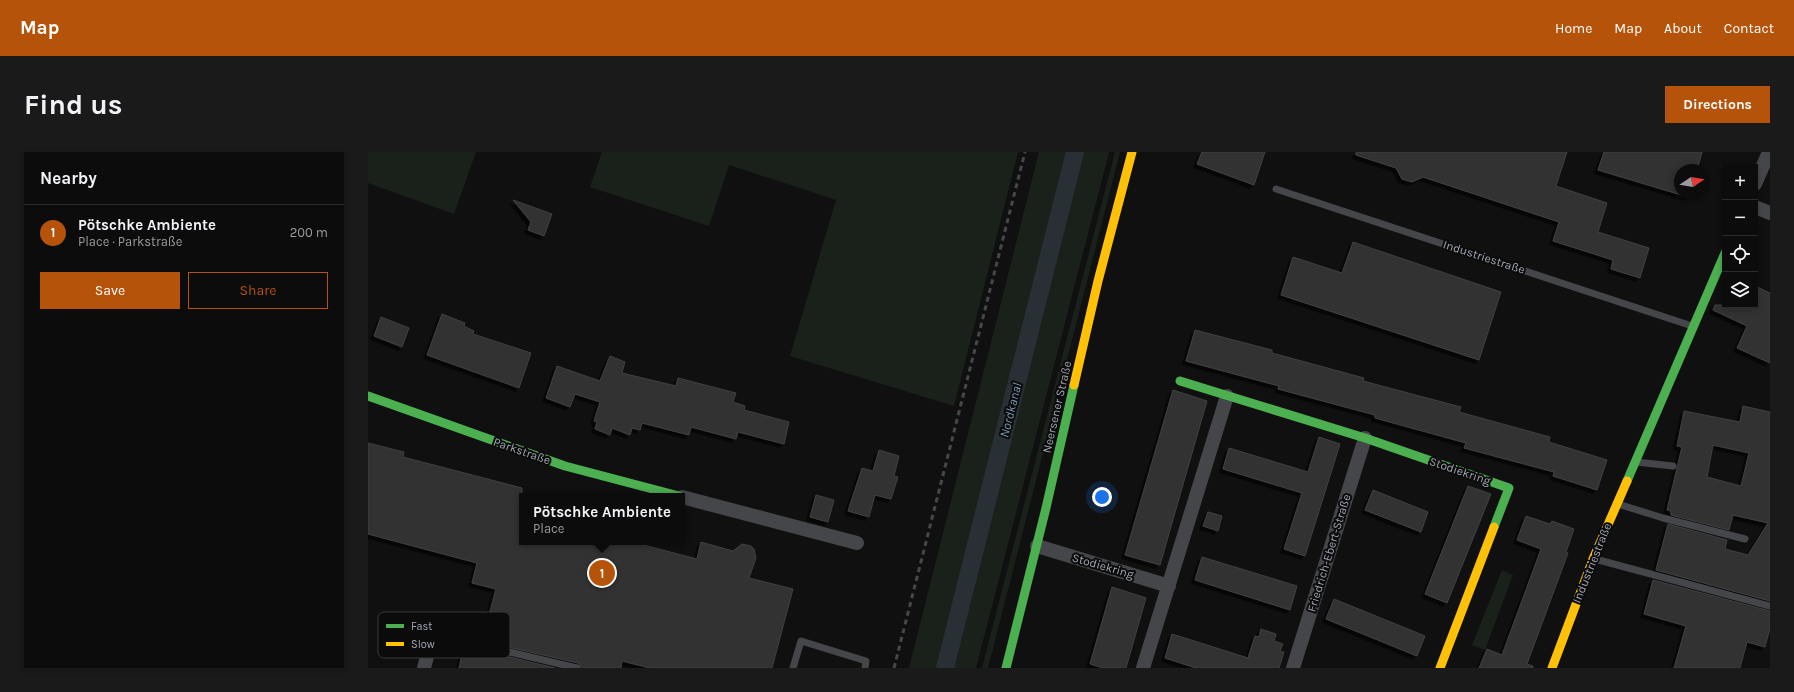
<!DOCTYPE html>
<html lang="en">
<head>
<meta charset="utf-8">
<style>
  body { margin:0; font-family:Karla,sans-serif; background:#1a1a1b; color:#f1f3f6 }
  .controls { position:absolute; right:12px; top:12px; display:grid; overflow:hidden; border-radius:0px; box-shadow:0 2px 6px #0003 }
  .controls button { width:36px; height:36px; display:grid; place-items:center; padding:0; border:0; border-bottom:1px solid #2c2c2e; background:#0c0c0d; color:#f1f3f6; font:20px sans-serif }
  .compass { position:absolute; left:1306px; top:12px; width:36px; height:36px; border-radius:50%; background:#0c0c0d; box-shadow:0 2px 6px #0003; rotate:78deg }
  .you { position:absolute; left:734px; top:345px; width:14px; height:14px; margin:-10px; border:3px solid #fff; border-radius:50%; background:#1a73e8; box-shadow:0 0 0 6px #1a73e833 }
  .badge { display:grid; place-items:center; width:26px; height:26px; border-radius:50%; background:#b45309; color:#fff; font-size:13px; font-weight:700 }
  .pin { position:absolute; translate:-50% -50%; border:2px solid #fff; box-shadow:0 1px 4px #0006 }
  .popup { position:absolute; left:151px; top:341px; width:166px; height:52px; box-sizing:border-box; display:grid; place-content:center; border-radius:0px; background:#0c0c0d; filter:drop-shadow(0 1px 3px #0005); font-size:13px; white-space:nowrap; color:#9a9b9d }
  .popup b { font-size:15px; color:#f1f3f6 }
  .popup::after { content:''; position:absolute; left:50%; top:100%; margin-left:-8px; border:8px solid transparent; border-top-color:#0c0c0d }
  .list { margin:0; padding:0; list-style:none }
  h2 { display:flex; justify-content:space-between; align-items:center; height:52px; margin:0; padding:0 16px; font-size:17px }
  h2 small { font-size:13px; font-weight:400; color:#9a9b9d }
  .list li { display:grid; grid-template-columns:26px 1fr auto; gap:12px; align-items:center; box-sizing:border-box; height:56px; padding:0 16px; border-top:1px solid #2c2c2e }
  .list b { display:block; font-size:15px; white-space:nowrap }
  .list p { margin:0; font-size:13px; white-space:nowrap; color:#9a9b9d }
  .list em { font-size:13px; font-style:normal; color:#9a9b9d }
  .actions { display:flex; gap:8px; padding:12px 16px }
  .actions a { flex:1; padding:9px 0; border:1px solid #b45309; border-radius:0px; text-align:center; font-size:14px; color:#b45309 }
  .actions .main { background:#b45309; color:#fff }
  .icon { flex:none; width:22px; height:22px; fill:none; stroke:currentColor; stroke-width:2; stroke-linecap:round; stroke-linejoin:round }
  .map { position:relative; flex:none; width:1402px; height:516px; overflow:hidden; border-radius:0px }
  header { display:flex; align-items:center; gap:24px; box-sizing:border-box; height:56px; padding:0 20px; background:#b45309; color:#fff }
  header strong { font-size:19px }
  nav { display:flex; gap:22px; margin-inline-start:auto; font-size:14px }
  .intro { display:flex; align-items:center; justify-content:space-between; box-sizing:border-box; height:96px; padding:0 24px }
  h1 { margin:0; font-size:28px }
  .button { padding:10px 18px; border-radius:0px; background:#b45309; color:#fff; font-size:14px; font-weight:700 }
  main { display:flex; gap:24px; padding:0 24px }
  aside { flex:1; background:#0c0c0d; border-radius:0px; box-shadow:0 2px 6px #0003 }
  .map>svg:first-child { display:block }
</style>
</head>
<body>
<header>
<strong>Map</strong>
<nav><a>Home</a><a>Map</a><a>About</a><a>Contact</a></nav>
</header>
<div class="intro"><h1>Find us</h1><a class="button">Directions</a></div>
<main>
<aside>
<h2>Nearby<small></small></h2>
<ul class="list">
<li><span class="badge">1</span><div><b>Pötschke Ambiente</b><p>Place · Parkstraße</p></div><em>200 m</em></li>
</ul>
<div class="actions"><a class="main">Save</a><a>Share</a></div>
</aside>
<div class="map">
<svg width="1402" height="516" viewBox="0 0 1402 516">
  <defs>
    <filter id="shadow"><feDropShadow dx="-3.5" dy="3.5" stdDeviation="0" flood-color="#0009"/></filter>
  </defs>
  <rect width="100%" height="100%" fill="#101011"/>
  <g fill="#1a211b">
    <path d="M 0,0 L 108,0 L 86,62 L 0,31 Z"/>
    <path d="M 234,0 L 650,0 L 586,254 L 422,204 L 468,48 L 361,13 L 341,74 L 222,35 Z"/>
    <path d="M 671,0 L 741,0 L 608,516 L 541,516 Z"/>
    <path d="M 747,0 L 752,0 L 620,516 L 614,516 Z"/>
    <path d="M 1134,418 L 1145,423 L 1117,498 L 1104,493 Z"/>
  </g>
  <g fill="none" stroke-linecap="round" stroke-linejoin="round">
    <path stroke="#283035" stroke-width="18" d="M 577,516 L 707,0"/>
  </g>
  <g fill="#313133" stroke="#404144" fill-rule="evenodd" filter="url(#shadow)">
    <path d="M 834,0 L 897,0 L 886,33 L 829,12 Z"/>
    <path d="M 988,0 L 1199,0 L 1188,34 L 1239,51 L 1230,80 L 1281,96 L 1272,126 L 1243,117 L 1245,108 L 1185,89 L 1191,70 L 1055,25 L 1044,30 L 1034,27 L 1028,16 L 988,3 Z"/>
    <path d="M 1236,0 L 1334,0 L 1329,18 L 1312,18 L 1312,42 L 1321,42 L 1320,45 L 1230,18 Z"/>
    <path d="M 145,48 L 184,62 L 176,84 L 160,78 L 163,70 Z"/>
    <path d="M 985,90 L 1133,140 L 1111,208 L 913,143 L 925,105 L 974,121 Z"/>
    <path d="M 1387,134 L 1402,141 L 1402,211 L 1369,196 L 1379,174 L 1345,158 L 1347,153 L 1387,153 Z"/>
    <path d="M 74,162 L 97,171 L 96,174 L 106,179 L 105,182 L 163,201 L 151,236 L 59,203 Z"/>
    <path d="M 13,165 L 41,176 L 34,195 L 6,184 Z"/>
    <path d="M 827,178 L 904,198 L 904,201 L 996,226 L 995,229 L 1093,255 L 1091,260 L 1182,285 L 1181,290 L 1239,308 L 1229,338 L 1185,324 L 1186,320 L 1096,296 L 1098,291 L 1007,266 L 1007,263 L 910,237 L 911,234 L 818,209 Z"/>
    <path d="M 242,204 L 257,210 L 254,221 L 308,234 L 310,226 L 368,241 L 365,250 L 377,254 L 376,258 L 421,270 L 416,292 L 370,280 L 368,287 L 323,275 L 321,283 L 274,271 L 272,278 L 264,276 L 262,283 L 244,276 L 242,283 L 227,277 L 229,270 L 226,269 L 232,250 L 207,242 L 202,255 L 178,246 L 189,214 L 232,229 Z"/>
    <path d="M 805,238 L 839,249 L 792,413 L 757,403 Z"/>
    <path d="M 1375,254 L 1402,260 L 1402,449 L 1288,418 L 1300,372 L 1359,388 L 1357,397 L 1380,403 L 1400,371 L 1365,363 L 1361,378 L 1303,363 L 1303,359 L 1299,358 L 1314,295 L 1309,294 L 1316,259 L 1372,270 ZM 1345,293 L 1381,301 L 1373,334 L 1339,325 Z"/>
    <path d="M 951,285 L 972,292 L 937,404 L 916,397 L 934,341 L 855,317 L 861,296 L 940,320 Z"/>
    <path d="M 0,291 L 36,300 L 35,305 L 154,336 L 154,390 L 264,390 L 329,407 L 333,390 L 365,399 L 374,392 L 383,394 L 386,397 L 388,406 L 381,426 L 425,437 L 404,516 L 282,516 L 254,509 L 253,516 L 214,516 L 210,511 L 114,489 L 128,437 L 104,431 L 109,411 L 0,382 Z"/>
    <path d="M 511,298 L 531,304 L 526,324 L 530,325 L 523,347 L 507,343 L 501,365 L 480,359 L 494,316 L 505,319 Z"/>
    <path d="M 1100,334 L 1123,342 L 1079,451 L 1057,442 Z"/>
    <path d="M 1005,338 L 1060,360 L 1053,380 L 997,358 Z"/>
    <path d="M 448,343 L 466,348 L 460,370 L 442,365 Z"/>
    <path d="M 840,360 L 854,364 L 850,379 L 835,374 Z"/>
    <path d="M 1158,364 L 1182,372 L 1184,369 L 1206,377 L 1198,400 L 1200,401 L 1159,512 L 1165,514 L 1165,516 L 1111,516 L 1119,497 L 1134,503 L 1173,397 L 1149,388 Z"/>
    <path d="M 834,405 L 929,434 L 922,458 L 827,428 Z"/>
    <path d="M 1285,428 L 1402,459 L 1402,476 L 1397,495 L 1379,490 L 1372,516 L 1306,516 L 1318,474 L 1276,462 Z"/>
    <path d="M 744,435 L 778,446 L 758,516 L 735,516 L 722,512 Z"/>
    <path d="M 966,447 L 1057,484 L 1049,504 L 958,467 Z"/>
    <path d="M 893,477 L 908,482 L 906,489 L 915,492 L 912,499 L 916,500 L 911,516 L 828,516 L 797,506 L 804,482 L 880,506 L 887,484 L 891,485 Z"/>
    <path d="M 96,494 L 187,516 L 91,516 Z"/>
  </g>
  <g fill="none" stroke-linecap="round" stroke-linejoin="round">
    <g stroke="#454649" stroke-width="7">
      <path d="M 908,37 L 1324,174"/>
      <path d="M 1268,310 L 1305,314"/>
      <path d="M 1250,352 L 1295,366 L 1377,387"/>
      <path d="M 1227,407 L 1402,454"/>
      <path d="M 65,482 L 209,516"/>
      <path d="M 425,516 L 433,489 L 498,509 L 497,516"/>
    </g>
    <g stroke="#454649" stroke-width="14">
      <path d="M 1387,32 L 1401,0"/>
      <path d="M 1387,55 L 1402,61"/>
      <path d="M 314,345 L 489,391"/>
      <path d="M 669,394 L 801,434"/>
      <path d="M 56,516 L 65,482"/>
      <path d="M 775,516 L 859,244"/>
      <path d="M 925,516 L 997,286"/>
    </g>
    <g stroke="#4caf50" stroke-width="9">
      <path d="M 812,229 L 997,286 L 1141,336 L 1126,375"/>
      <path d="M 0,244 L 197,314 L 311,344"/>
      <path d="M 1259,329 L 1357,101"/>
      <path d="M 638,516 L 678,356 L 706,233"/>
    </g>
    <g stroke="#ffc107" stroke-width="9">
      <path d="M 706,233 L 730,129 L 764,0"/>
      <path d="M 1072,516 L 1126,375"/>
      <path d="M 1184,516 L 1225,407 L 1259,329"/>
    </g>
    <path stroke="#454749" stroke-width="3" stroke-dasharray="5 4" stroke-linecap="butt" d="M 526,516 L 657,0"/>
  </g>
  <g text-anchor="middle" stroke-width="4" stroke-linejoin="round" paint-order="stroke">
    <g font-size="12" fill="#a1a7b2" stroke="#0b0b0c">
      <text transform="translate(1116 105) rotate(18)" y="4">Industriestraße</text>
      <text transform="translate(689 255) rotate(-77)" y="4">Neersener Straße</text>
      <text transform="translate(154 299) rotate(19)" y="4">Parkstraße</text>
      <text transform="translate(1092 319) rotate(19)" y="4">Stodiekring</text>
      <text transform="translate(961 401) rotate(-73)" y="4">Friedrich-Ebert-Straße</text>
      <text transform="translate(1224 411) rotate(-68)" y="4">Industriestraße</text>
      <text transform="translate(735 414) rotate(16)" y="4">Stodiekring</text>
    </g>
    <g font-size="13" font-style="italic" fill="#7898ad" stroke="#0b0b0c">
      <text transform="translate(642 258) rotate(-76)" y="5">Nordkanal</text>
    </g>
  </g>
  <rect x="10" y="460" width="132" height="46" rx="6" fill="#0b0b0c" stroke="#383a3e" stroke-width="1"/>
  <rect x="18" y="472" width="18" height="4" fill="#4caf50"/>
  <rect x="18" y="490" width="18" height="4" fill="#ffc107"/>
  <g font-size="11" fill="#a1a7b2">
    <text x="43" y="478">Fast</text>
    <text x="43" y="496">Slow</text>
  </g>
</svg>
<div class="controls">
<button>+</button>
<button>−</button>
<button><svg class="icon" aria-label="locate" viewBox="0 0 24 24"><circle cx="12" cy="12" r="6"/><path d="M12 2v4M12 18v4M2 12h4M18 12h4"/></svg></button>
<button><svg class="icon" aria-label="layers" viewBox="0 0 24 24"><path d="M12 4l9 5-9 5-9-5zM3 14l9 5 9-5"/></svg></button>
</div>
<svg class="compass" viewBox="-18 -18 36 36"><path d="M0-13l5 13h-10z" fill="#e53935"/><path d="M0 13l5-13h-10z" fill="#9a9b9d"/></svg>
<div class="you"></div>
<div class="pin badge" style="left:234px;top:421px">1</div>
<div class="popup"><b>Pötschke Ambiente</b>Place</div>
</div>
</main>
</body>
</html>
